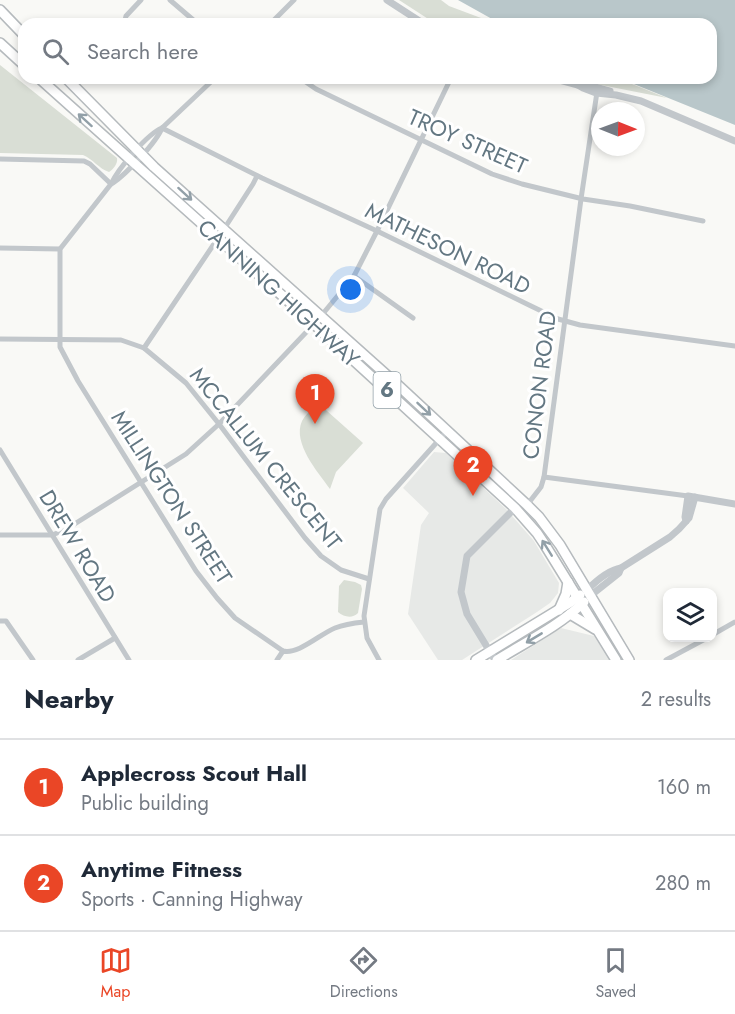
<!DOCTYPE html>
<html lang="en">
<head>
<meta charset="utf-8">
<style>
  body { margin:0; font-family:Jost,sans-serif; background:#f2f2f3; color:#1f2937 }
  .controls { position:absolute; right:18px; bottom:18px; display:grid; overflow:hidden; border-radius:12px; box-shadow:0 3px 9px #0003 }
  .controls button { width:54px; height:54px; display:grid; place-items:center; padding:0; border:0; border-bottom:2px solid #e0e1e3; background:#fff; color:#1f2937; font:30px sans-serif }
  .compass { position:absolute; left:591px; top:102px; width:54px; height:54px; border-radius:50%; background:#fff; box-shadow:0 3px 9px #0003; rotate:91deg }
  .you { position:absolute; left:351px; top:290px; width:21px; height:21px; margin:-15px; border:4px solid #fff; border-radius:50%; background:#1a73e8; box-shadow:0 0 0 9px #1a73e833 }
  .badge { display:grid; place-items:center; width:39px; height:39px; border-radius:50%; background:#ea4626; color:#fff; font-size:20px; font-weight:700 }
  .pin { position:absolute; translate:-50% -50px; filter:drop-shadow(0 2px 3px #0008) }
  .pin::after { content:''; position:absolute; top:32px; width:21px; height:18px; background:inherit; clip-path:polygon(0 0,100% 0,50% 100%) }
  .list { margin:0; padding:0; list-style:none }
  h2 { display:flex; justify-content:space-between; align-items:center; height:78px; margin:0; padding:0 24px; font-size:26px }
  h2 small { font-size:20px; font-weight:400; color:#747a83 }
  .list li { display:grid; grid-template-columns:39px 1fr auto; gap:18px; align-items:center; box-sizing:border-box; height:96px; padding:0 24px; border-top:2px solid #e0e1e3 }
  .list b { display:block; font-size:22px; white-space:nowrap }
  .list p { margin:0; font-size:20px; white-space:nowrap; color:#747a83 }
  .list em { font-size:20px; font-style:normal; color:#747a83 }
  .icon { flex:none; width:33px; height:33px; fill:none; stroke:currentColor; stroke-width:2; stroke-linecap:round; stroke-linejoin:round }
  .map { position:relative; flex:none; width:735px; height:660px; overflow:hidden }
  .search { position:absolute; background:#fff; box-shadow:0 3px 9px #0003; left:18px; right:18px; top:18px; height:66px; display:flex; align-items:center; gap:15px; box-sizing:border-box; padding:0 21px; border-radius:18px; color:#747a83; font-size:22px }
  .sheet { height:270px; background:#fff }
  nav { display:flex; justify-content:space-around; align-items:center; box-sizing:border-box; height:84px; border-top:2px solid #e0e1e3; background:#fff; font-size:16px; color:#747a83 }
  nav a { display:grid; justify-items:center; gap:3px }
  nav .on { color:#ea4626 }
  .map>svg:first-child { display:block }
</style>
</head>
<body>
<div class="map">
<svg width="735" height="660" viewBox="0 0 735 660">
  <rect width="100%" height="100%" fill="#f9f9f6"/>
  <g fill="#e7e9e7">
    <path d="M 434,452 L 446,453 L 506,509 L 534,541 L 559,583 L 558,593 L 550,603 L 537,612 L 462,660 L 438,660 L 408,614 L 421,525 L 429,513 L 403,488 Z"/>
    <path d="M 561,628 L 594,636 L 610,660 L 511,660 Z"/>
  </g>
  <g fill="#d9ded5">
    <path d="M 399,0 L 441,0 L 449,6 L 497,24 L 436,24 Z"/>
    <path d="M 0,65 L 117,158 C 118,163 114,169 109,172 C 99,169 93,159 83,155 L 0,153 Z"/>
    <path d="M 574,78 L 617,78 L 667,98 L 596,84 Z"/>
    <path d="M 318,403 L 363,443 L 336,472 L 330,489 C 318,472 292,443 302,421 C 305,415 313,408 318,403 Z"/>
    <path d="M 344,580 L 355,582 L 361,585 L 362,589 L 358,613 C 352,619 344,617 338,612 L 339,586 Z"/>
  </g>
  <path fill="#b9c7ca" d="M 458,0 L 735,0 L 735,125 L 619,78 L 711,78 L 711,24 L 501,24 Z"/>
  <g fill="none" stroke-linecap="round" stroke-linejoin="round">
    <g stroke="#b5babd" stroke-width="12">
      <g id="trunk">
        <path d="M 0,10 L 24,35"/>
        <path d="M 0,43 L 24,65"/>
        <path d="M 39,78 L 314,324 L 515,508 L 537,533 L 545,545 L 616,660"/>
        <path d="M 66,78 L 154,167 L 400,387 L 527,505 L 539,517 L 560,545 L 629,660"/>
        <path d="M 559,610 L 566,594 L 568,582"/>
        <path d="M 570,614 L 595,629"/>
        <path d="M 476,660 L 571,602 L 580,595"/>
        <path d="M 497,660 C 526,642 559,626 584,602"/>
      </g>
    </g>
    <g stroke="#c2c7cb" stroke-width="5">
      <path d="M 170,0 L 198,24"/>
      <path d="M 124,24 L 126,16 L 141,0"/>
      <path d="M 270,24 L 294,0"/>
      <path d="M 215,78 L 162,128 C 147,134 118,169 111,184 L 60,249 L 60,347 L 78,381 L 196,571 L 217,598 L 235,618 L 283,651 C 298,655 320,634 335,628 C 345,624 354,623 364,622"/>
      <path d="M 300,78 L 316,89 L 492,174 L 522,184 L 583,199 L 630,206 L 703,221"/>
      <path d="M 162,128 L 262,178 L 377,231 L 531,306 L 558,319 L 580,325 L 735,346"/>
      <path d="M 0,159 L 84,161 L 90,164 L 111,184"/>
      <path d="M 113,183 C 126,174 156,143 162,128"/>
      <path d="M 224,229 L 253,184 L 257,176"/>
      <path d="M 0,248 L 60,249"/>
      <path d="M 354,276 L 413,318"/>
      <path d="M 321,316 L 354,276 L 377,231 L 451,78"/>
      <path d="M 0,339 L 121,340 L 144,348 L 186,383 L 219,424 L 305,538 L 321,556 L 341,570 L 369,579"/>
      <path d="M 144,348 L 218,238"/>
      <path d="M 0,450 L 129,660"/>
      <path d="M 544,477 L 688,496"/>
      <path d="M 527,505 L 541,487 L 544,477 L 581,199 L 597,92"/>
      <path d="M 0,535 L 52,535 L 65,530 L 186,454 L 219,424 L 314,324"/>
      <path d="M 0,621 L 6,621 L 33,660"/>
      <path d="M 712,635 L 735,622"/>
      <path d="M 78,660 L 115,638"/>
      <path d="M 277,660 L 283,651"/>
      <path d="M 379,660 L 367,638 L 364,616 L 380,509 L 386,499 L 447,431"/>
      <path d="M 666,660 L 707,638"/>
    </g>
    <g stroke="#c2c7cb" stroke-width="7">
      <path d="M 387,0 L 424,24"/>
      <path d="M 552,78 L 578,85 L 583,88 L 596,93 L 616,95 L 641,101 L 735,141"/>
      <path d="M 578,85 L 585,84 L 610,91"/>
      <path d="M 686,521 L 685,517 L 688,496 L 735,504"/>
      <path d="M 587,590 C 596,581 609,570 621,568 L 670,537 L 679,529 L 689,518 L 695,497"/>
      <path d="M 590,596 L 619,573 L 621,568"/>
      <path d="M 495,660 L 467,614 L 461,592 L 467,556 L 515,508"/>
    </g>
    <use href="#trunk" stroke="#fff" stroke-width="9"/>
  </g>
  <defs><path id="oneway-shaft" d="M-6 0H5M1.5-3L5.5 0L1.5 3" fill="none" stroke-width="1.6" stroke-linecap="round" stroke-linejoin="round" transform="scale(1.5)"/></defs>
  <g stroke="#92a0a8">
    <use href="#oneway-shaft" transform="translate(85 120) rotate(-138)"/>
    <use href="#oneway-shaft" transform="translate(185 194) rotate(42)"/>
    <use href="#oneway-shaft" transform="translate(424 409) rotate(43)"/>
    <use href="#oneway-shaft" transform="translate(547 548) rotate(-122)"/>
    <use href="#oneway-shaft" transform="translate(534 638) rotate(149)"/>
  </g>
  <g text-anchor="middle" stroke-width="6" stroke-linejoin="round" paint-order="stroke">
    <rect fill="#fff" stroke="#92a0a8" stroke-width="1.5" x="373.5" y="372" width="27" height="36" rx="4.5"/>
    <g font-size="21" font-weight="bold" fill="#637782">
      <text x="387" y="397">6</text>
    </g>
    <g font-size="22" fill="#637782" stroke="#fff">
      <text transform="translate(468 141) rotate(24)" y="8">TROY STREET</text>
      <text transform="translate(448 248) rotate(26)" y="8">MATHESON ROAD</text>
      <text transform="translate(279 293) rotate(42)" y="8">CANNING HIGHWAY</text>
      <text transform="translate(539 385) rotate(-83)" y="8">CONON ROAD</text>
      <text transform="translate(266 458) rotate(51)" y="8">MCCALLUM CRESCENT</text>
      <text transform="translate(172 497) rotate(57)" y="8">MILLINGTON STREET</text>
      <text transform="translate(78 546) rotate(59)" y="8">DREW ROAD</text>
    </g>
  </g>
</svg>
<div class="controls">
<button><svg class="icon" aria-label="layers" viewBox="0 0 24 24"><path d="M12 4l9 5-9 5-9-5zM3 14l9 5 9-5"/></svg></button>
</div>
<svg class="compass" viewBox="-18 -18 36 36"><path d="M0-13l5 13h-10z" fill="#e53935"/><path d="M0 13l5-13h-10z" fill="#747a83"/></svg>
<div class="you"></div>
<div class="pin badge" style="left:315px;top:424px">1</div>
<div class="pin badge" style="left:473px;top:496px">2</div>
<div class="search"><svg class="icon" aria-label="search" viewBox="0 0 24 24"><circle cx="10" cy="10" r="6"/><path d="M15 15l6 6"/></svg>Search here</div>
</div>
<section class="sheet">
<h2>Nearby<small>2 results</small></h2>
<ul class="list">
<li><span class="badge">1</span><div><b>Applecross Scout Hall</b><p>Public building</p></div><em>160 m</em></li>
<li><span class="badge">2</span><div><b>Anytime Fitness</b><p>Sports · Canning Highway</p></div><em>280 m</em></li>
</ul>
</section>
<nav>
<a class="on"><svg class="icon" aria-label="map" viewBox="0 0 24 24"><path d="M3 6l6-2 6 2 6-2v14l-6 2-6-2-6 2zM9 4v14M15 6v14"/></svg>Map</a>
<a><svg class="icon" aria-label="directions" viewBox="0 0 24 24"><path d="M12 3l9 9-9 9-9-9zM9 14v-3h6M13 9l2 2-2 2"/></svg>Directions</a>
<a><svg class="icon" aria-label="saved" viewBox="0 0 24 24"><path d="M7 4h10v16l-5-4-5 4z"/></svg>Saved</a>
</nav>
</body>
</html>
